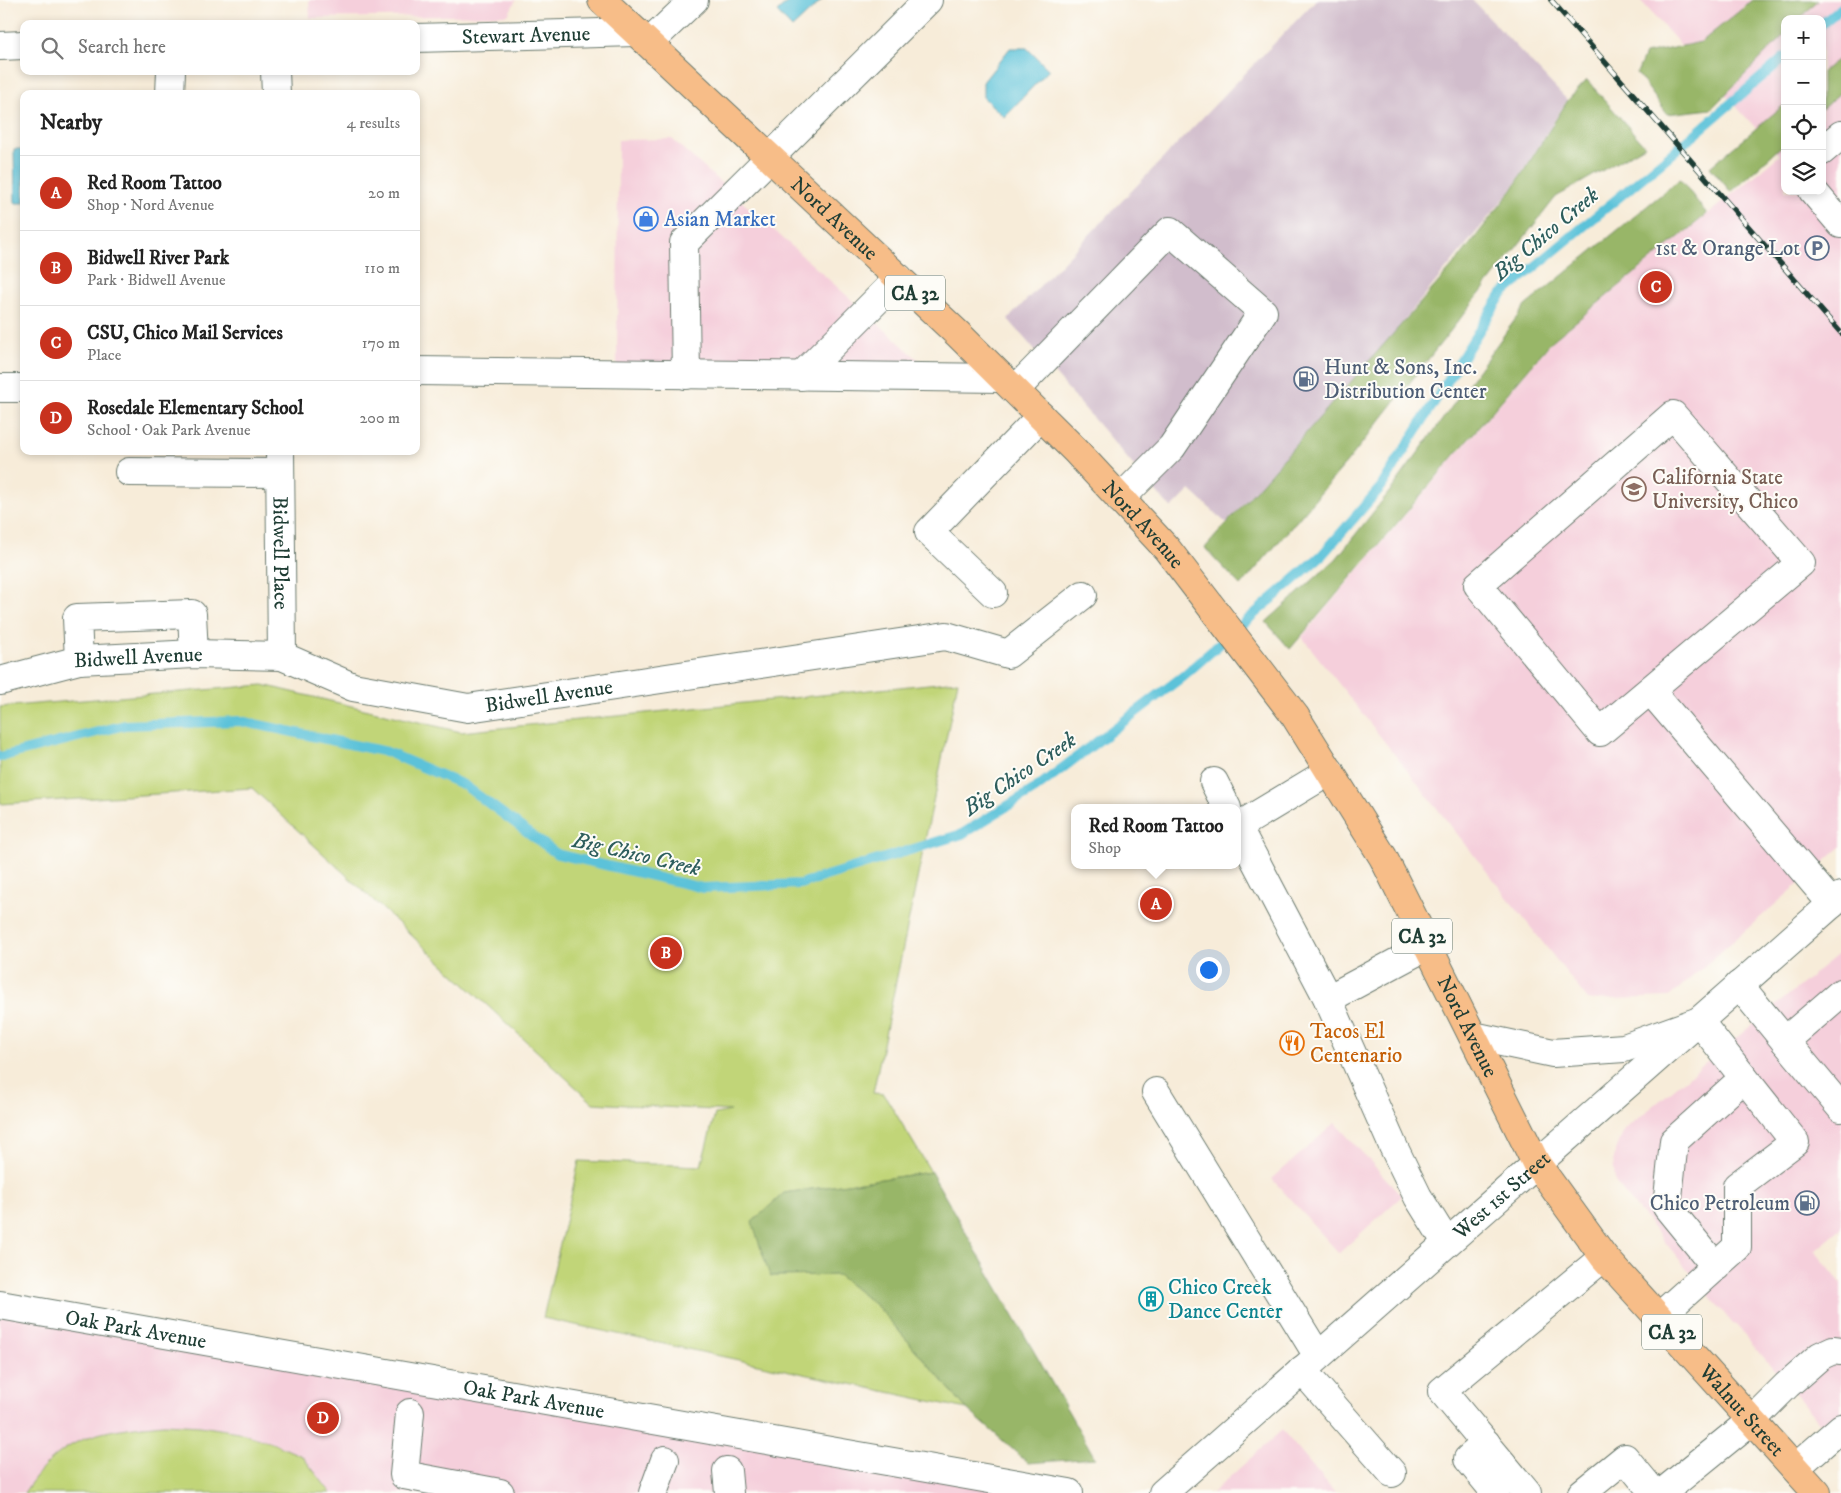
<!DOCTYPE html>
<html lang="en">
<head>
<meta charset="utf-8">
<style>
  body { margin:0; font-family:"IM FELL DW Pica",serif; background:#f6f6f6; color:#222 }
  .controls { position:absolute; right:15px; top:15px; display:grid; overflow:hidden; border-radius:10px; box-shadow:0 2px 8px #0003 }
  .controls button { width:45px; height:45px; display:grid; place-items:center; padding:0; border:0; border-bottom:1px solid #e0e0e0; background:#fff; color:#222; font:25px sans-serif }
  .you { position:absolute; left:1208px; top:969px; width:18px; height:18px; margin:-12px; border:4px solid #fff; border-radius:50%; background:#1a73e8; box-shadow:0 0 0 8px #1a73e833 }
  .badge { display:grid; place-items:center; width:32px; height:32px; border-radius:50%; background:#c8321e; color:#fff; font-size:16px; font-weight:700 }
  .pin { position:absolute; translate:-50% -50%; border:2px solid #fff; box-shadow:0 1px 5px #0006 }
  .popup { position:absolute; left:1071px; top:804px; width:170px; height:65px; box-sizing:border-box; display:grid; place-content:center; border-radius:10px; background:#fff; filter:drop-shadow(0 1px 4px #0005); font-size:16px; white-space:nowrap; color:#767676 }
  .popup b { font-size:19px; color:#222 }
  .popup::after { content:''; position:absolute; left:50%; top:100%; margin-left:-10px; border:10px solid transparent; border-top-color:#fff }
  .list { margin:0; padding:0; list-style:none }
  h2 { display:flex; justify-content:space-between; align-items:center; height:65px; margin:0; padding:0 20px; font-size:21px }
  h2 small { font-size:16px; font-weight:400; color:#767676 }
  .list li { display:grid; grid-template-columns:32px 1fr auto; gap:15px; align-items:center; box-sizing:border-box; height:75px; padding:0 20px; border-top:1px solid #e0e0e0 }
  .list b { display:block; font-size:19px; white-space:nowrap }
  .list p { margin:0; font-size:16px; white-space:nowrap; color:#767676 }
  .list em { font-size:16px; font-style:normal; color:#767676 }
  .icon { flex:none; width:28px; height:28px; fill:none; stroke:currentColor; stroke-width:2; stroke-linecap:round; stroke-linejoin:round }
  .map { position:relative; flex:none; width:1841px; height:1493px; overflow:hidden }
  .search { position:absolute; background:#fff; box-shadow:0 2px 8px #0003; left:20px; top:20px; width:400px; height:55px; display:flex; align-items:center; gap:12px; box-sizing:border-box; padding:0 18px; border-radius:10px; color:#767676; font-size:19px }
  .panel { position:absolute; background:#fff; box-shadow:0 2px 8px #0003; left:20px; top:90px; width:400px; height:365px; border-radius:10px }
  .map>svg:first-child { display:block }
</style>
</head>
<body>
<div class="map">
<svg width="1841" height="1493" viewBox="0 0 1841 1493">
  <rect width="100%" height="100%" fill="#fdfcf7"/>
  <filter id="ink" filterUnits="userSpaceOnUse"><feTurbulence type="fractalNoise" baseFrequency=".02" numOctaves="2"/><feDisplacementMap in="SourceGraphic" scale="10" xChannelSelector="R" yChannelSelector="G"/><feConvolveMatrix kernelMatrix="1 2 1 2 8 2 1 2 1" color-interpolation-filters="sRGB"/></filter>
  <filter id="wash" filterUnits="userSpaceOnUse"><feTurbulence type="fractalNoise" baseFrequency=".0096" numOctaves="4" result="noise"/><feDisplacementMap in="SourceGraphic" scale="20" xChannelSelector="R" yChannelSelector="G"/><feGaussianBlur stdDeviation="1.12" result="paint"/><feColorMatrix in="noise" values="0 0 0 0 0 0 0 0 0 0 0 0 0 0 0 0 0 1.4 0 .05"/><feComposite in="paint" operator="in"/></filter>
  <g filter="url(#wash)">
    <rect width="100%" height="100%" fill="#f7ecd9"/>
    <g fill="#f5cfdb" fill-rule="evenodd">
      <path d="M 309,0 L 516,0 L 508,15 L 310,18 Z"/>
      <path d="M 1640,0 L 1841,0 L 1841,847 L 1669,997 L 1588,1000 L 1302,637 L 1553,341 L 1780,155 ZM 1785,19 L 1822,19 L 1822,191 L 1785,191 Z"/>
      <path d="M 672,139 L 932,372 L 617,384 L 618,140 Z"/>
      <path d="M 1841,952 L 1841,1229 L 1815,1251 L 1841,1283 L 1841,1448 L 1737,1326 L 1733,1324 L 1615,1182 L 1613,1158 L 1624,1130 Z"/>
      <path d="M 1335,1123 L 1402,1196 L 1339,1253 L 1272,1179 Z"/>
      <path d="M 0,1305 L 1069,1493 L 0,1493 Z"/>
      <path d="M 1282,1430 L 1335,1493 L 1212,1493 Z"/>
    </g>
    <path fill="#d1bdcc" d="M 1316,0 L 1472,0 L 1567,100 L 1511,190 L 1387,341 L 1226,523 L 1190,490 L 1172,508 L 1157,493 L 1008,319 Z"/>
    <g fill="#c1d578" stroke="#708956">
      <path d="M 958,681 L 873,1093 L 884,1094 L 931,1172 L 784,1193 L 770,1276 L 838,1275 L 878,1307 L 967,1409 L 543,1318 L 579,1161 L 701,1166 L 715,1114 L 731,1111 L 593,1103 L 252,788 L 0,804 L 0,707 L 263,685 L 461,732 Z"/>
      <path d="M 164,1424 L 200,1426 L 238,1432 L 272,1443 L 302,1456 L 331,1493 L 24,1493 C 62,1435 99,1430 164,1424 Z"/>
    </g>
    <g fill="#98b668" stroke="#5c7a4e">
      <path d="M 1753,0 L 1818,0 L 1800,19 L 1785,19 L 1785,34 L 1711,109 L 1667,114 L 1637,73 L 1645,54 L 1701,42 Z"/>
      <path d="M 1841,57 L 1841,92 L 1822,109 L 1822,72 Z"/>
      <path d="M 1587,80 L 1645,146 L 1556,197 L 1348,461 L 1241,586 L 1205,548 L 1457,261 L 1512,190 L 1568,100 Z"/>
      <path d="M 1785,104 L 1785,143 L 1731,192 L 1710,167 Z"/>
      <path d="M 1680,179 L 1707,214 L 1552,341 L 1290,649 L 1266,622 L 1336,559 L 1394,486 L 1525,306 Z"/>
      <path d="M 931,1172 L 1095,1458 L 1028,1463 L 967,1409 L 878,1307 L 838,1275 L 770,1276 L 752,1222 L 784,1193 Z"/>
    </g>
    <g fill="#5cc2d9" stroke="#3e8086">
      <path d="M 790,0 L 822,0 L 792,28 L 777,12 Z"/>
      <path d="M 1010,48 L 1027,48 L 1049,70 L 1004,117 L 983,97 L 983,82 Z"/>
      <path d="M 14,149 L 24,149 L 24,203 L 15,203 Z"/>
    </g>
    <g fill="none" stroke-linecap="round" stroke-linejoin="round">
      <g stroke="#5cc2d9" stroke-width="10">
        <path d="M 1822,24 L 1841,8"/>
        <path d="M 0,757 L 125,725 L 240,721 L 387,752 L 464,785 L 557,854 L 703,888 L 800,884 L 962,834 L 1035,789 L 1182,677 L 1322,555 L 1381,487 L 1502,294 L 1694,135 L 1785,57"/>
      </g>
    </g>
  </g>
  <g filter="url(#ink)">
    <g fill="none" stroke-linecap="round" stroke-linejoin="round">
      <g stroke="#6b7a6e" stroke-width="30">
        <g id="minor">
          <path id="s1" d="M 416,38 L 636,32"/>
          <path d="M 649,43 L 694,0"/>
          <path d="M 0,46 L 24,45"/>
          <path d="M 275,71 L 276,94"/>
          <path d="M 170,94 L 171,71"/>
          <path d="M 1822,151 L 1841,135"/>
          <path d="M 1813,191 L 1841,224"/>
          <path d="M 416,371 L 1003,378"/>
          <path d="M 686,375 L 684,243 L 928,0"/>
          <path d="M 801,376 L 899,278"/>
          <path d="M 0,388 L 24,388"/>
          <path d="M 1015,390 L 1170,231 L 1263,312 L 1172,447 L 1120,499"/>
          <path id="s2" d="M 280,451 L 282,656"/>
          <path d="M 129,472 L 280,473"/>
          <path d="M 993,593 L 929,532 L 1041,416"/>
          <path d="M 79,660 L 77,618 L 192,614 L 194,654"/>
          <path id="s3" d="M 0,681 L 79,660 L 194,654 L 282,656 L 353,687 L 468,708 L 946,636 L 1008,654 L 1083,595"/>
          <path d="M 1650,690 L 1600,732 L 1478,585 L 1673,415 L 1801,563 L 1650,690 L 1832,904"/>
          <path d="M 1214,782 L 1227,808"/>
          <path d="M 1237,826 L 1328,999 L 1427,946"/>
          <path d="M 1237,827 L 1330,771"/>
          <path d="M 1739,985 L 1785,1041 L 1841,993"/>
          <path d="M 1328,999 L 1393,1146 L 1418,1197 L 1446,1242"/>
          <path d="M 1473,1036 L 1553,1053 L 1624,1048 L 1699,1021 L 1795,1142 L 1737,1186 L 1737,1247 L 1659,1317"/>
          <path d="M 1785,1041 L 1841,1108"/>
          <path d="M 1156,1092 L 1318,1356"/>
          <path d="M 1716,1267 L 1667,1207 L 1674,1141 L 1744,1078"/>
          <path id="s4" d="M 0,1305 L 1069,1493"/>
          <path d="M 1302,1370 L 1392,1473"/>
          <path d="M 410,1413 L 404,1475 L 500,1493"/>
          <path d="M 1486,1443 L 1468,1459 L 1496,1493"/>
          <path d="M 1795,1468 L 1841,1428"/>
          <path d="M 727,1471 L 729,1493"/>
          <path d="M 653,1493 L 665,1460"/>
          <path id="s5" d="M 1163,1493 L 1841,896"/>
          <path d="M 1527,1493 L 1442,1391 L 1604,1257"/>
          <path d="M 1582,1493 L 1625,1458 L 1654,1493"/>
          <path d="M 1662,1493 L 1752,1420 L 1787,1385 L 1820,1356 L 1833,1350 L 1841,1351"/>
        </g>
      </g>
      <g stroke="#6b7a6e" stroke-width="30">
        <g id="major">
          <path id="s6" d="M 602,0 L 959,335 L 1075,450 L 1167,549 L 1295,716 L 1383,857 L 1536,1163 L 1604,1257 L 1817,1493"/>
        </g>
      </g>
      <use href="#minor" stroke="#fff" stroke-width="28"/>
      <use href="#major" stroke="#f7bd88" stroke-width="28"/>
      <g stroke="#1f3d34" stroke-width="5.5">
        <path id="rail" d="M 1551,0 L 1841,333"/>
      </g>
      <use href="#rail" stroke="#fdfcf7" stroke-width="4" stroke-dasharray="11" stroke-linecap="butt"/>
    </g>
  </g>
  <defs>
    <g id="shop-ring" transform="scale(1.25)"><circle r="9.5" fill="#fdfcf7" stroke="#3f7fe0" stroke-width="1.5"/><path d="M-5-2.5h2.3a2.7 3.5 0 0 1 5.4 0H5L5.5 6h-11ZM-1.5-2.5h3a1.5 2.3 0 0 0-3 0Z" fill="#3f7fe0"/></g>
    <g id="parking-ring" transform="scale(1.25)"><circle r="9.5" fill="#fdfcf7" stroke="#5c6f8a" stroke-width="1.5"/><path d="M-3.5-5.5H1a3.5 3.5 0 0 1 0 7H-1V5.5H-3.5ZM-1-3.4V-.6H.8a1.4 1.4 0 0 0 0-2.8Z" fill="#5c6f8a"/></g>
    <g id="fuel-ring" transform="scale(1.25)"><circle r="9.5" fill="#fdfcf7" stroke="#5c6f8a" stroke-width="1.5"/><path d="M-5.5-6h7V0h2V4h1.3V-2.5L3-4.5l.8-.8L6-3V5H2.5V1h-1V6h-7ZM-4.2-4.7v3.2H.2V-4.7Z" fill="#5c6f8a"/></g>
    <g id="university-ring" transform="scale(1.25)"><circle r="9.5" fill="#fdfcf7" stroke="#8d6e63" stroke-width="1.5"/><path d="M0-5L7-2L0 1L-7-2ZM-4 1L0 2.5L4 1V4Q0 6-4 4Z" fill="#8d6e63"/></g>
    <g id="restaurant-ring" transform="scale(1.25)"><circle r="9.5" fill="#fdfcf7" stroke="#e8710a" stroke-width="1.5"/><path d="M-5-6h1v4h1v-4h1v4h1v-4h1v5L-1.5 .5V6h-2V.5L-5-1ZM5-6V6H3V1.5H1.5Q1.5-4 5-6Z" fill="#e8710a"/></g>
    <g id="building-ring" transform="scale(1.25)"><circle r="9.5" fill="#fdfcf7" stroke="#0f9aa8" stroke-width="1.5"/><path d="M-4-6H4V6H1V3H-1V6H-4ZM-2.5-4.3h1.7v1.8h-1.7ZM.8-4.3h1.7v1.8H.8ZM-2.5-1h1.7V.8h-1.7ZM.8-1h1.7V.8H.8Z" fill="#0f9aa8"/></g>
  </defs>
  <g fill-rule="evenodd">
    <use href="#shop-ring" x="646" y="219"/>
    <use href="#parking-ring" x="1817" y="248"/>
    <use href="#fuel-ring" x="1306" y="379"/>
    <use href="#university-ring" x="1634" y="489"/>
    <use href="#restaurant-ring" x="1292" y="1043"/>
    <use href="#fuel-ring" x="1807" y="1203"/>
    <use href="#building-ring" x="1151" y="1299"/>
  </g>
  <g text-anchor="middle" stroke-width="4" stroke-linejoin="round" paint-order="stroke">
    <g fill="#fdfcf7" stroke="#62766e" stroke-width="1">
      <rect x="885" y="275.5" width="60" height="35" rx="4"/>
      <rect x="1392" y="918.5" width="60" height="35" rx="4"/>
      <rect x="1642" y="1314.5" width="60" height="35" rx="4"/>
    </g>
    <g font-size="20" font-weight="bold" fill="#1f3d34">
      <text x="915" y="300">CA 32</text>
      <text x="1422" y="943">CA 32</text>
      <text x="1672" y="1339">CA 32</text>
    </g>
    <g font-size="21" fill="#1f3d34" stroke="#fdfcf7">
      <text dy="7" stroke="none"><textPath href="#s1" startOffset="110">Stewart Avenue</textPath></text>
      <text dy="7" stroke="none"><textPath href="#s6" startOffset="319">Nord Avenue</textPath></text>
      <text dy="7" stroke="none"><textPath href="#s6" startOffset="754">Nord Avenue</textPath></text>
      <text dy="7" stroke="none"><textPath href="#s2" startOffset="102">Bidwell Place</textPath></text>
      <text dy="7" stroke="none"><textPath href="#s3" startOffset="141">Bidwell Avenue</textPath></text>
      <text dy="7" stroke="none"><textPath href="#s3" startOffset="561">Bidwell Avenue</textPath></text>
      <text dy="7" stroke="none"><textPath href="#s6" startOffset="1354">Nord Avenue</textPath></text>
      <text dy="7" stroke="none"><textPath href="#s5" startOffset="451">West 1st Street</textPath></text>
      <text dy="7" stroke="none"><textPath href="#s4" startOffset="138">Oak Park Avenue</textPath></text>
      <text dy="7" stroke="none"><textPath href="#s4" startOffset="542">Oak Park Avenue</textPath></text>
      <text dy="7" stroke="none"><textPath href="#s6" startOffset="1829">Walnut Street</textPath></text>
    </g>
    <g font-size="21" fill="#366cbe" stroke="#fdfcf7" text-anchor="start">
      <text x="664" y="226">Asian Market</text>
    </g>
    <g font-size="21" fill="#4e5e75" stroke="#fdfcf7" text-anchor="end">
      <text x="1800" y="255">1st &amp; Orange Lot</text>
      <text x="1324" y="374" text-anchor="start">Hunt &amp; Sons, Inc.<tspan x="1324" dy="24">Distribution Center</tspan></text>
      <text x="1790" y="1210">Chico Petroleum</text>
    </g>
    <g font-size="21" fill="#785e54" stroke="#fdfcf7" text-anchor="start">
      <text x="1652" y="484">California State<tspan x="1652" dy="24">University, Chico</tspan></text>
    </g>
    <g font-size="21" fill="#c56008" stroke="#fdfcf7" text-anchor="start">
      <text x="1310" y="1038">Tacos El<tspan x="1310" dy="24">Centenario</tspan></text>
    </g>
    <g font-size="21" fill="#0d838f" stroke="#fdfcf7" text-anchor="start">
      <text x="1168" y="1294">Chico Creek<tspan x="1168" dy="24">Dance Center</tspan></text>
    </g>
    <g font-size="22" font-style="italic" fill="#2e5e5d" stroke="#fdfcf7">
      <text transform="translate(1545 233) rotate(-40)" y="8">Big Chico Creek</text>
      <text transform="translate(1019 773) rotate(-34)" y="8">Big Chico Creek</text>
      <text transform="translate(637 853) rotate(13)" y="8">Big Chico Creek</text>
    </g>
  </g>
</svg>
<div class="controls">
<button>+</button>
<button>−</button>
<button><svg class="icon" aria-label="locate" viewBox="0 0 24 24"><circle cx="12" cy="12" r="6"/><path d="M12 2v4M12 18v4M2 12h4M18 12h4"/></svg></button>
<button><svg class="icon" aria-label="layers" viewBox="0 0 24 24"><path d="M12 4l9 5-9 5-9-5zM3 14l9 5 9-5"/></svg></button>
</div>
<div class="you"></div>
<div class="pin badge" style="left:1156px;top:904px">A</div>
<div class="popup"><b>Red Room Tattoo</b>Shop</div>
<div class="pin badge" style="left:666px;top:953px">B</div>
<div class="pin badge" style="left:1656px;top:287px">C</div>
<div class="pin badge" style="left:323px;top:1418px">D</div>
<div class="search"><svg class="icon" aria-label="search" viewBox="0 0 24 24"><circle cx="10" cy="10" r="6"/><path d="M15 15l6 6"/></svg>Search here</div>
<section class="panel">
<h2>Nearby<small>4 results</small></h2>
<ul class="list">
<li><span class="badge">A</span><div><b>Red Room Tattoo</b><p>Shop · Nord Avenue</p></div><em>20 m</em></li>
<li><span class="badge">B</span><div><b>Bidwell River Park</b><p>Park · Bidwell Avenue</p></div><em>110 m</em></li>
<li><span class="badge">C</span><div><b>CSU, Chico Mail Services</b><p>Place</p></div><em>170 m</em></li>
<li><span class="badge">D</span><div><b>Rosedale Elementary School</b><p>School · Oak Park Avenue</p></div><em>200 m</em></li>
</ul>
</section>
</div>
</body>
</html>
